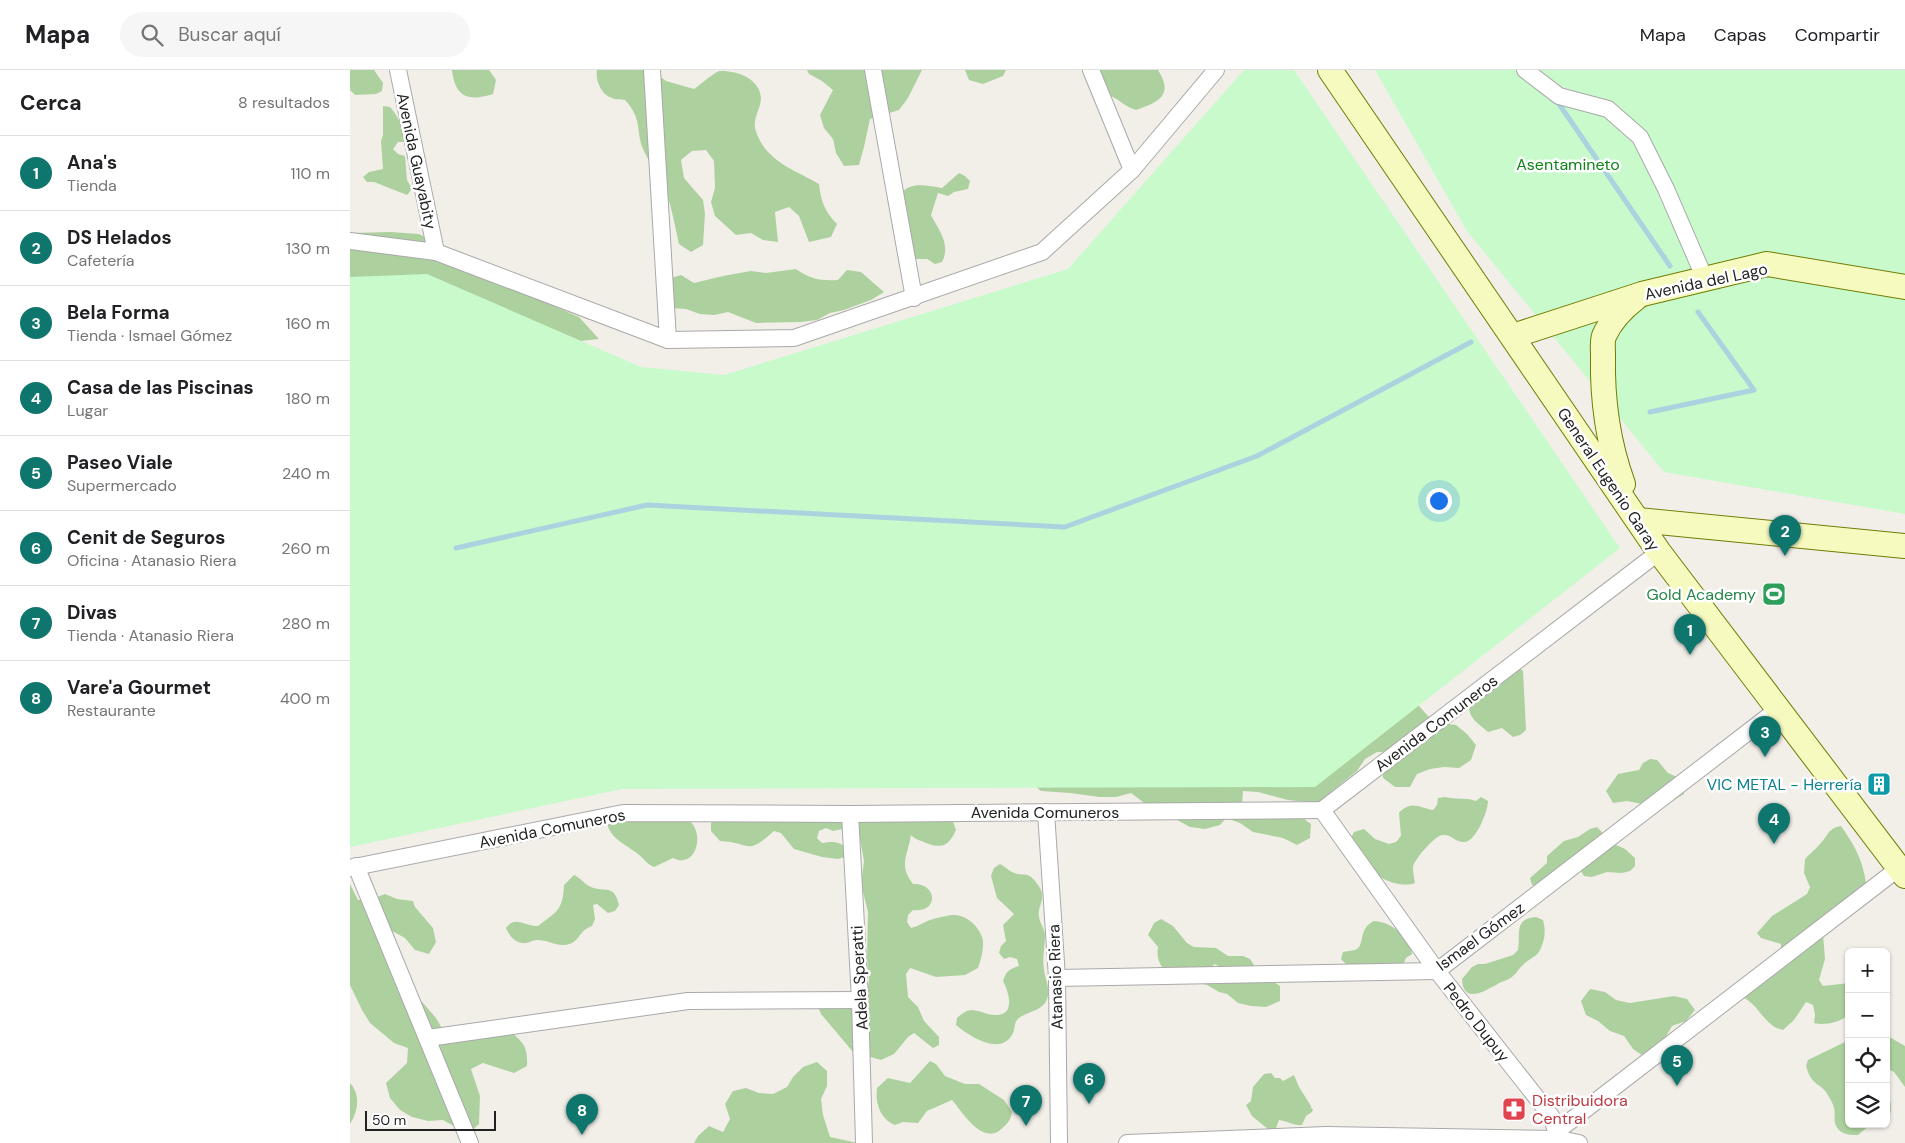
<!DOCTYPE html>
<html lang="es">
<head>
<meta charset="utf-8">
<style>
  body { margin:0; font-family:"DM Sans",sans-serif; background:#f6f6f6; color:#202124 }
  .controls { position:absolute; right:15px; bottom:15px; display:grid; overflow:hidden; border-radius:8px; box-shadow:0 1px 4px #0004 }
  .controls button { width:45px; height:45px; display:grid; place-items:center; padding:0; border:0; border-bottom:1px solid #e0e0e0; background:#fff; color:#202124; font:25px sans-serif }
  .scale { position:absolute; left:15px; bottom:12px; width:131px; box-sizing:border-box; padding-left:5px; border:2px solid #222; border-top:0; font-size:14px; line-height:18px; white-space:nowrap; color:#222; -webkit-text-stroke:4px #fff; paint-order:stroke }
  .you { position:absolute; left:1088px; top:430px; width:18px; height:18px; margin:-12px; border:4px solid #fff; border-radius:50%; background:#1a73e8; box-shadow:0 0 0 8px #1a73e833 }
  .badge { display:grid; place-items:center; width:32px; height:32px; border-radius:50%; background:#0f766e; color:#fff; font-size:16px; font-weight:700 }
  .pin { position:absolute; translate:-50% -41px; filter:drop-shadow(0 1px 2px #0008) }
  .pin::after { content:''; position:absolute; top:26px; width:18px; height:15px; background:inherit; clip-path:polygon(0 0,100% 0,50% 100%) }
  .list { margin:0; padding:0; list-style:none }
  h2 { display:flex; justify-content:space-between; align-items:center; height:65px; margin:0; padding:0 20px; font-size:21px }
  h2 small { font-size:16px; font-weight:400; color:#757577 }
  .list li { display:grid; grid-template-columns:32px 1fr auto; gap:15px; align-items:center; box-sizing:border-box; height:75px; padding:0 20px; border-top:1px solid #e0e0e0 }
  .list b { display:block; font-size:19px; white-space:nowrap }
  .list p { margin:0; font-size:16px; white-space:nowrap; color:#757577 }
  .list em { font-size:16px; font-style:normal; color:#757577 }
  .icon { flex:none; width:28px; height:28px; fill:none; stroke:currentColor; stroke-width:2; stroke-linecap:round; stroke-linejoin:round }
  .map { position:relative; flex:none; width:1555px; height:1073px; overflow:hidden }
  header { display:flex; align-items:center; gap:30px; box-sizing:border-box; height:70px; padding:0 25px; background:#fff; border-bottom:1px solid #e0e0e0 }
  header strong { font-size:24px }
  nav { display:flex; gap:28px; margin-inline-start:auto; font-size:18px }
  .search { width:350px; height:45px; background:#f6f6f6; display:flex; align-items:center; gap:12px; box-sizing:border-box; padding:0 18px; border-radius:28px; color:#757577; font-size:19px }
  main { display:flex }
  aside { flex:1; background:#fff }
  .map>svg:first-child { display:block }
</style>
</head>
<body>
<header>
<strong>Mapa</strong>
<div class="search"><svg class="icon" aria-label="search" viewBox="0 0 24 24"><circle cx="10" cy="10" r="6"/><path d="M15 15l6 6"/></svg>Buscar aquí</div>
<nav><a>Mapa</a><a>Capas</a><a>Compartir</a></nav>
</header>
<main>
<aside>
<h2>Cerca<small>8 resultados</small></h2>
<ul class="list">
<li><span class="badge">1</span><div><b>Ana's</b><p>Tienda</p></div><em>110 m</em></li>
<li><span class="badge">2</span><div><b>DS Helados</b><p>Cafetería</p></div><em>130 m</em></li>
<li><span class="badge">3</span><div><b>Bela Forma</b><p>Tienda · Ismael Gómez</p></div><em>160 m</em></li>
<li><span class="badge">4</span><div><b>Casa de las Piscinas</b><p>Lugar</p></div><em>180 m</em></li>
<li><span class="badge">5</span><div><b>Paseo Viale</b><p>Supermercado</p></div><em>240 m</em></li>
<li><span class="badge">6</span><div><b>Cenit de Seguros</b><p>Oficina · Atanasio Riera</p></div><em>260 m</em></li>
<li><span class="badge">7</span><div><b>Divas</b><p>Tienda · Atanasio Riera</p></div><em>280 m</em></li>
<li><span class="badge">8</span><div><b>Vare'a Gourmet</b><p>Restaurante</p></div><em>400 m</em></li>
</ul>
</aside>
<div class="map">
<svg width="1555" height="1073" viewBox="0 0 1555 1073">
  <rect width="100%" height="100%" fill="#f2efe9"/>
  <g fill="#add19e">
    <path d="M 0,0 L 24,0 L 33,13 L 32,21 L 26,24 L 5,25 L 0,20 Z"/>
    <path d="M 102,0 L 139,0 L 146,10 L 143,24 C 118,32 105,27 102,0 Z"/>
    <path d="M 247,0 L 302,0 L 316,11 L 344,19 C 351,14 362,4 369,1 C 386,0 410,8 411,28 C 411,37 403,49 405,58 C 414,91 443,99 469,114 C 471,132 475,142 487,154 L 481,167 L 459,172 L 449,146 L 439,137 L 425,142 L 428,172 L 413,170 L 401,163 L 386,165 L 365,146 L 361,132 L 365,118 L 364,91 L 356,80 L 342,81 L 331,90 L 334,108 L 353,130 L 355,144 L 353,175 L 341,182 L 329,174 C 326,160 320,129 314,117 C 308,104 299,93 293,79 C 285,58 293,50 275,30 C 271,29 265,30 262,28 C 251,25 245,10 247,0 Z"/>
    <path d="M 457,0 L 572,0 L 558,28 L 549,40 L 520,49 L 514,77 L 509,95 L 494,96 L 486,83 L 483,69 L 474,58 L 470,45 L 483,20 L 472,11 L 459,4 Z"/>
    <path d="M 615,0 L 656,0 L 653,6 L 633,14 L 619,10 Z"/>
    <path d="M 738,0 L 808,0 C 824,25 809,32 786,40 C 775,37 767,27 755,24 Z"/>
    <path d="M 33,36 L 40,37 C 48,46 55,60 55,72 L 48,72 L 43,79 L 48,84 L 55,86 L 57,110 L 62,119 L 57,125 L 24,112 L 17,112 L 13,107 L 19,102 L 33,99 L 31,71 L 33,65 Z"/>
    <path d="M 609,103 L 615,106 L 620,111 L 618,119 L 604,122 L 598,126 L 588,123 L 581,145 C 589,160 601,175 592,192 L 585,194 L 577,189 L 562,189 L 551,124 C 560,111 578,116 592,118 Z"/>
    <path d="M 41,162 L 69,164 L 98,179 L 146,211 L 229,247 L 249,269 L 221,272 L 0,385 L 0,163 Z"/>
    <path d="M 446,199 C 460,209 470,211 488,210 L 497,200 L 511,202 L 534,222 L 521,230 L 494,240 L 480,243 L 467,250 L 451,252 L 406,253 L 378,242 L 364,245 L 350,244 L 336,239 L 322,238 L 311,229 L 306,216 L 317,209 L 331,205 L 344,213 L 373,206 L 401,201 L 416,203 Z"/>
    <path d="M 1167,596 L 1173,601 L 1176,660 L 1170,665 L 1163,667 L 1152,658 L 1138,662 C 1128,653 1118,648 1119,634 Z"/>
    <path d="M 1069,636 L 1078,646 L 1091,653 L 1106,655 L 1117,664 L 1126,675 L 1121,690 L 1109,698 L 1094,697 L 1080,699 L 1067,704 L 1060,717 L 1045,717 L 1033,708 L 1032,693 L 1041,682 L 1027,682 L 1015,689 L 1007,701 L 967,733 L 938,730 L 908,722 L 893,721 L 892,735 L 950,746 L 961,754 L 960,768 L 947,775 L 933,768 L 903,762 L 890,753 L 876,748 L 870,755 L 855,759 L 840,757 L 827,750 L 815,750 L 802,743 L 793,732 L 781,723 L 766,727 L 750,727 L 720,723 L 691,721 L 680,712 L 1055,637 Z"/>
    <path d="M 1300,689 L 1307,690 L 1318,703 L 1332,709 L 1334,724 L 1321,732 L 1292,734 L 1277,731 L 1263,733 L 1256,721 L 1268,704 L 1289,700 L 1293,693 Z"/>
    <path d="M 1095,727 C 1105,730 1115,727 1126,731 L 1131,727 L 1138,731 C 1138,741 1126,771 1115,772 C 1106,773 1101,764 1093,765 C 1085,765 1064,790 1063,797 C 1063,802 1064,808 1065,813 C 1055,817 1040,813 1030,807 C 1023,802 1007,777 1001,768 L 1004,762 L 1014,759 L 1025,769 L 1039,774 L 1046,772 L 1051,766 L 1049,743 C 1060,730 1069,737 1083,740 L 1087,735 L 1088,728 Z"/>
    <path d="M 520,735 L 541,736 L 602,749 L 606,760 C 599,776 592,779 576,773 C 570,770 566,770 561,765 C 558,785 548,795 563,814 C 588,813 589,843 563,840 L 558,845 L 557,852 L 561,858 C 570,856 575,851 583,849 C 589,847 596,846 602,845 C 615,844 628,855 632,867 C 635,876 631,890 628,898 L 615,905 L 586,907 L 560,898 L 556,904 L 558,927 L 568,937 L 574,951 L 589,967 L 589,975 L 583,978 L 564,963 L 558,967 L 544,984 L 531,990 L 503,982 L 471,944 L 468,937 L 517,924 L 519,910 L 517,889 L 518,842 L 511,814 L 514,791 L 507,753 L 513,738 Z"/>
    <path d="M 485,741 L 498,758 L 483,761 L 476,758 L 469,761 L 467,768 L 472,773 C 484,771 490,771 498,780 L 495,787 L 488,789 L 472,787 L 444,779 L 431,763 L 424,761 C 395,787 401,772 370,771 L 361,761 L 361,753 L 366,748 Z"/>
    <path d="M 262,748 C 279,748 296,748 313,748 C 319,748 327,747 333,748 C 357,754 349,801 323,788 L 304,797 C 297,794 294,789 288,784 C 277,775 260,769 257,753 Z"/>
    <path d="M 1491,756 C 1508,780 1516,797 1517,827 L 1473,864 L 1475,889 L 1469,910 L 1473,916 L 1499,913 L 1499,945 C 1490,952 1475,956 1464,953 L 1465,945 L 1463,935 L 1456,932 L 1444,950 L 1433,960 C 1414,956 1410,936 1394,928 L 1396,921 L 1431,881 L 1431,874 L 1411,868 L 1407,863 L 1422,846 L 1457,824 L 1460,817 L 1454,803 L 1455,789 C 1459,784 1465,780 1470,774 C 1478,766 1478,758 1491,756 Z"/>
    <path d="M 1247,757 L 1262,773 L 1275,779 L 1285,788 L 1285,796 L 1280,801 L 1272,803 L 1257,802 L 1242,807 L 1234,806 L 1225,791 L 1218,790 L 1190,818 L 1182,815 L 1180,808 L 1197,793 L 1197,786 L 1214,771 L 1228,767 L 1240,759 Z"/>
    <path d="M 650,794 C 654,796 658,800 662,802 C 674,808 677,799 688,815 C 698,828 687,835 689,847 C 690,854 695,859 695,866 C 695,877 692,888 694,900 C 695,909 701,919 697,929 C 693,941 678,941 669,948 C 663,952 666,959 662,965 C 650,986 619,966 606,955 L 607,948 C 611,944 615,941 621,940 C 629,940 637,945 645,945 C 666,946 659,922 653,911 C 656,901 660,899 669,896 L 667,889 L 660,887 L 654,889 L 649,883 L 651,876 L 656,871 L 653,855 L 664,844 L 647,828 L 641,806 L 644,798 Z"/>
    <path d="M 224,805 C 231,808 234,814 241,817 C 255,823 264,813 269,835 L 265,841 L 258,843 L 247,834 L 243,835 L 245,849 L 242,856 C 229,861 231,868 222,873 C 209,879 200,870 187,870 C 182,870 178,874 172,873 C 164,872 159,865 156,858 C 165,845 174,856 188,856 C 206,842 213,841 214,815 Z"/>
    <path d="M 0,814 L 8,830 L 22,829 L 35,824 L 47,829 L 63,831 L 65,837 L 83,858 L 86,872 L 79,884 L 65,880 L 55,868 L 42,861 L 67,926 L 86,948 L 93,960 L 158,959 C 173,973 178,975 177,996 L 164,1003 L 133,993 L 121,999 L 130,1026 L 129,1054 L 118,1064 L 93,1050 L 78,1051 L 62,1047 L 50,1040 L 40,1028 L 36,1013 L 57,993 L 58,978 L 44,973 L 20,953 L 12,940 L 0,915 Z"/>
    <path d="M 1186,847 L 1193,850 C 1196,860 1195,870 1190,880 C 1187,887 1178,889 1173,895 C 1169,898 1167,903 1163,906 C 1158,911 1151,911 1146,915 C 1133,922 1113,934 1112,909 L 1122,897 L 1128,894 L 1135,894 L 1163,885 L 1168,880 C 1171,864 1163,849 1186,847 Z"/>
    <path d="M 811,849 L 823,856 L 837,873 L 844,877 L 866,878 L 878,886 L 893,886 L 900,889 L 904,895 L 899,901 L 878,900 L 864,894 L 861,900 L 924,912 L 930,916 L 930,931 L 916,937 L 901,936 L 888,933 L 877,924 L 869,922 L 857,915 L 817,904 C 810,895 806,888 808,877 L 798,865 L 804,853 Z"/>
    <path d="M 1024,851 C 1041,852 1060,866 1062,884 L 1056,888 L 1053,895 L 1003,896 L 996,894 L 991,889 L 993,882 C 996,881 1001,881 1005,880 C 1016,876 1007,859 1024,851 Z"/>
    <path d="M 1240,919 L 1255,922 L 1266,930 L 1280,933 L 1324,926 L 1337,929 L 1345,940 L 1336,951 L 1322,956 L 1315,968 L 1296,988 L 1283,979 L 1274,966 L 1260,961 L 1248,951 L 1236,945 L 1231,931 Z"/>
    <path d="M 1536,965 L 1555,976 L 1555,1017 L 1544,1002 L 1536,998 Z"/>
    <path d="M 1499,970 L 1499,1054 L 1521,1054 L 1508,1065 C 1502,1065 1494,1065 1489,1060 C 1482,1053 1486,1046 1484,1038 C 1483,1034 1481,1030 1479,1027 C 1472,1012 1462,1018 1456,996 L 1458,990 Z"/>
    <path d="M 580,991 L 586,994 L 595,1006 L 615,1014 L 629,1014 L 654,1030 L 662,1042 C 661,1051 656,1055 649,1061 C 630,1073 612,1041 602,1030 L 577,1041 L 568,1053 L 553,1052 L 545,1055 C 530,1049 525,1033 527,1018 L 538,1008 L 560,1013 Z"/>
    <path d="M 467,992 L 477,1001 L 477,1016 L 471,1029 L 473,1045 L 480,1067 L 508,1073 L 344,1073 L 348,1066 L 359,1056 L 373,1062 L 380,1049 L 375,1034 L 383,1021 L 396,1018 L 409,1023 L 423,1024 L 437,1017 L 443,1007 L 453,997 Z"/>
    <path d="M 921,1003 L 925,1008 L 930,1008 L 933,1011 L 944,1005 L 949,1017 L 961,1036 L 961,1038 L 963,1039 L 962,1042 L 956,1046 L 952,1055 C 945,1056 937,1051 929,1050 L 926,1058 L 919,1060 L 902,1046 L 896,1035 L 901,1031 L 903,1017 L 914,1004 Z"/>
    <path d="M 0,1013 C 11,1025 8,1041 0,1054 Z"/>
    <path d="M 1536,1023 C 1542,1029 1542,1040 1539,1048 L 1536,1048 Z"/>
  </g>
  <g fill="#c8facc">
    <path d="M 894,0 L 944,0 L 1270,478 L 965,717 L 272,719 L 0,777 L 0,207 L 77,204 L 291,297 L 374,305 L 718,199 Z"/>
    <path d="M 1025,0 L 1555,0 L 1555,444 L 1314,402 L 1117,161 Z"/>
  </g>
  <g fill="none" stroke-linecap="round" stroke-linejoin="round">
    <g stroke="#aad3df" stroke-width="5">
      <path d="M 1207,31 L 1320,196"/>
      <path d="M 1300,342 L 1404,320 L 1348,242"/>
      <path d="M 106,478 L 297,435 L 715,457 L 907,386 L 1121,272"/>
    </g>
    <g stroke="#a9a9a9" stroke-width="18">
      <g id="street">
        <path d="M 48,0 L 86,182"/>
        <path d="M 302,0 L 318,270"/>
        <path d="M 523,0 L 564,228"/>
        <path d="M 741,0 L 782,100"/>
        <path d="M 1175,0 L 1209,26 L 1258,39 L 1290,67 L 1316,119 L 1355,209"/>
        <path d="M 0,171 L 86,182 L 318,270 L 444,268 L 692,182 L 782,100 L 866,0"/>
        <path d="M 972,740 L 1087,901 L 1201,1046 L 1209,1069"/>
        <path d="M 696,742 L 707,908 L 709,1073"/>
        <path d="M 500,744 L 510,930 L 514,1073"/>
        <path d="M 6,796 L 120,1073"/>
        <path d="M 0,798 L 273,743 L 500,744 L 972,740 L 1309,482"/>
        <path d="M 707,908 L 1087,901 L 1428,639"/>
        <path d="M 78,968 L 338,931 L 510,930"/>
        <path d="M 1206,1062 L 1549,798"/>
        <path d="M 777,1073 L 976,1065 L 1209,1069 L 1229,1073"/>
      </g>
    </g>
    <g stroke="#707d05" stroke-width="26">
      <g id="secondary">
        <path d="M 980,0 L 1309,482 L 1555,806"/>
        <path d="M 1163,266 L 1292,224 L 1417,194 L 1555,217"/>
        <path d="M 1273,414 C 1258,373 1252,328 1253,285 C 1253,279 1252,271 1254,266 C 1261,250 1273,238 1286,228"/>
        <path d="M 1288,450 L 1555,476"/>
      </g>
    </g>
    <use href="#street" stroke="#fff" stroke-width="16"/>
    <use href="#secondary" stroke="#f7fabf" stroke-width="24"/>
  </g>
  <defs>
    <g id="stadium-square" transform="scale(1.25)"><rect x="-9" y="-9" width="18" height="18" rx="4" fill="#2e9e5b" stroke="#fff"/><path d="M0-5a6.5 5 0 1 0 0 10a6.5 5 0 1 0 0-10ZM-3.5-1.8h7v3.6h-7Z" fill="#fff"/></g>
    <g id="building-square" transform="scale(1.25)"><rect x="-9" y="-9" width="18" height="18" rx="4" fill="#0f9aa8" stroke="#fff"/><path d="M-4-6H4V6H1V3H-1V6H-4ZM-2.5-4.3h1.7v1.8h-1.7ZM.8-4.3h1.7v1.8H.8ZM-2.5-1h1.7V.8h-1.7ZM.8-1h1.7V.8H.8Z" fill="#fff"/></g>
    <g id="pharmacy-square" transform="scale(1.25)"><rect x="-9" y="-9" width="18" height="18" rx="4" fill="#e0444e" stroke="#fff"/><path d="M-2-6h4v4h4v4h-4v4h-4v-4h-4v-4h4Z" fill="#fff"/></g>
  </defs>
  <g fill-rule="evenodd">
    <use href="#stadium-square" x="1424" y="524"/>
    <use href="#building-square" x="1529" y="714"/>
    <use href="#pharmacy-square" x="1164" y="1039"/>
  </g>
  <g text-anchor="middle" stroke-width="5" stroke-linejoin="round" paint-order="stroke">
    <g font-size="16" fill="#222" stroke="#fff">
      <text transform="translate(67 91) rotate(78)" y="6">Avenida Guayabity</text>
      <text transform="translate(1356 211) rotate(-12)" y="6">Avenida del Lago</text>
      <text transform="translate(1259 409) rotate(56)" y="6">General Eugenio Garay</text>
      <text transform="translate(1086 653) rotate(-37)" y="6">Avenida Comuneros</text>
      <text x="695" y="748">Avenida Comuneros</text>
      <text transform="translate(202 758) rotate(-11)" y="6">Avenida Comuneros</text>
      <text transform="translate(1130 866) rotate(-36)" y="6">Ismael Gómez</text>
      <text transform="translate(705 907) rotate(-92)" y="6">Atanasio Riera</text>
      <text transform="translate(509 908) rotate(-93)" y="6">Adela Speratti</text>
      <text transform="translate(1127 952) rotate(52)" y="6">Pedro Dupuy</text>
    </g>
    <g font-size="16" fill="#0c8416" stroke="#fff">
      <text x="1218" y="100">Asentamineto</text>
    </g>
    <g font-size="16" fill="#27864d" stroke="#fff" text-anchor="end">
      <text x="1406" y="530">Gold Academy</text>
    </g>
    <g font-size="16" fill="#0d838f" stroke="#fff" text-anchor="end">
      <text x="1512" y="720">VIC METAL - Herrería</text>
    </g>
    <g font-size="16" fill="#be3a42" stroke="#fff" text-anchor="start">
      <text x="1182" y="1036">Distribuidora<tspan x="1182" dy="18">Central</tspan></text>
    </g>
  </g>
</svg>
<div class="controls">
<button>+</button>
<button>−</button>
<button><svg class="icon" aria-label="locate" viewBox="0 0 24 24"><circle cx="12" cy="12" r="6"/><path d="M12 2v4M12 18v4M2 12h4M18 12h4"/></svg></button>
<button><svg class="icon" aria-label="layers" viewBox="0 0 24 24"><path d="M12 4l9 5-9 5-9-5zM3 14l9 5 9-5"/></svg></button>
</div>
<div class="scale">50 m</div>
<div class="you"></div>
<div class="pin badge" style="left:1340px;top:585px">1</div>
<div class="pin badge" style="left:1435px;top:486px">2</div>
<div class="pin badge" style="left:1415px;top:687px">3</div>
<div class="pin badge" style="left:1424px;top:774px">4</div>
<div class="pin badge" style="left:1327px;top:1016px">5</div>
<div class="pin badge" style="left:739px;top:1034px">6</div>
<div class="pin badge" style="left:676px;top:1056px">7</div>
<div class="pin badge" style="left:232px;top:1065px">8</div>
</div>
</main>
</body>
</html>
